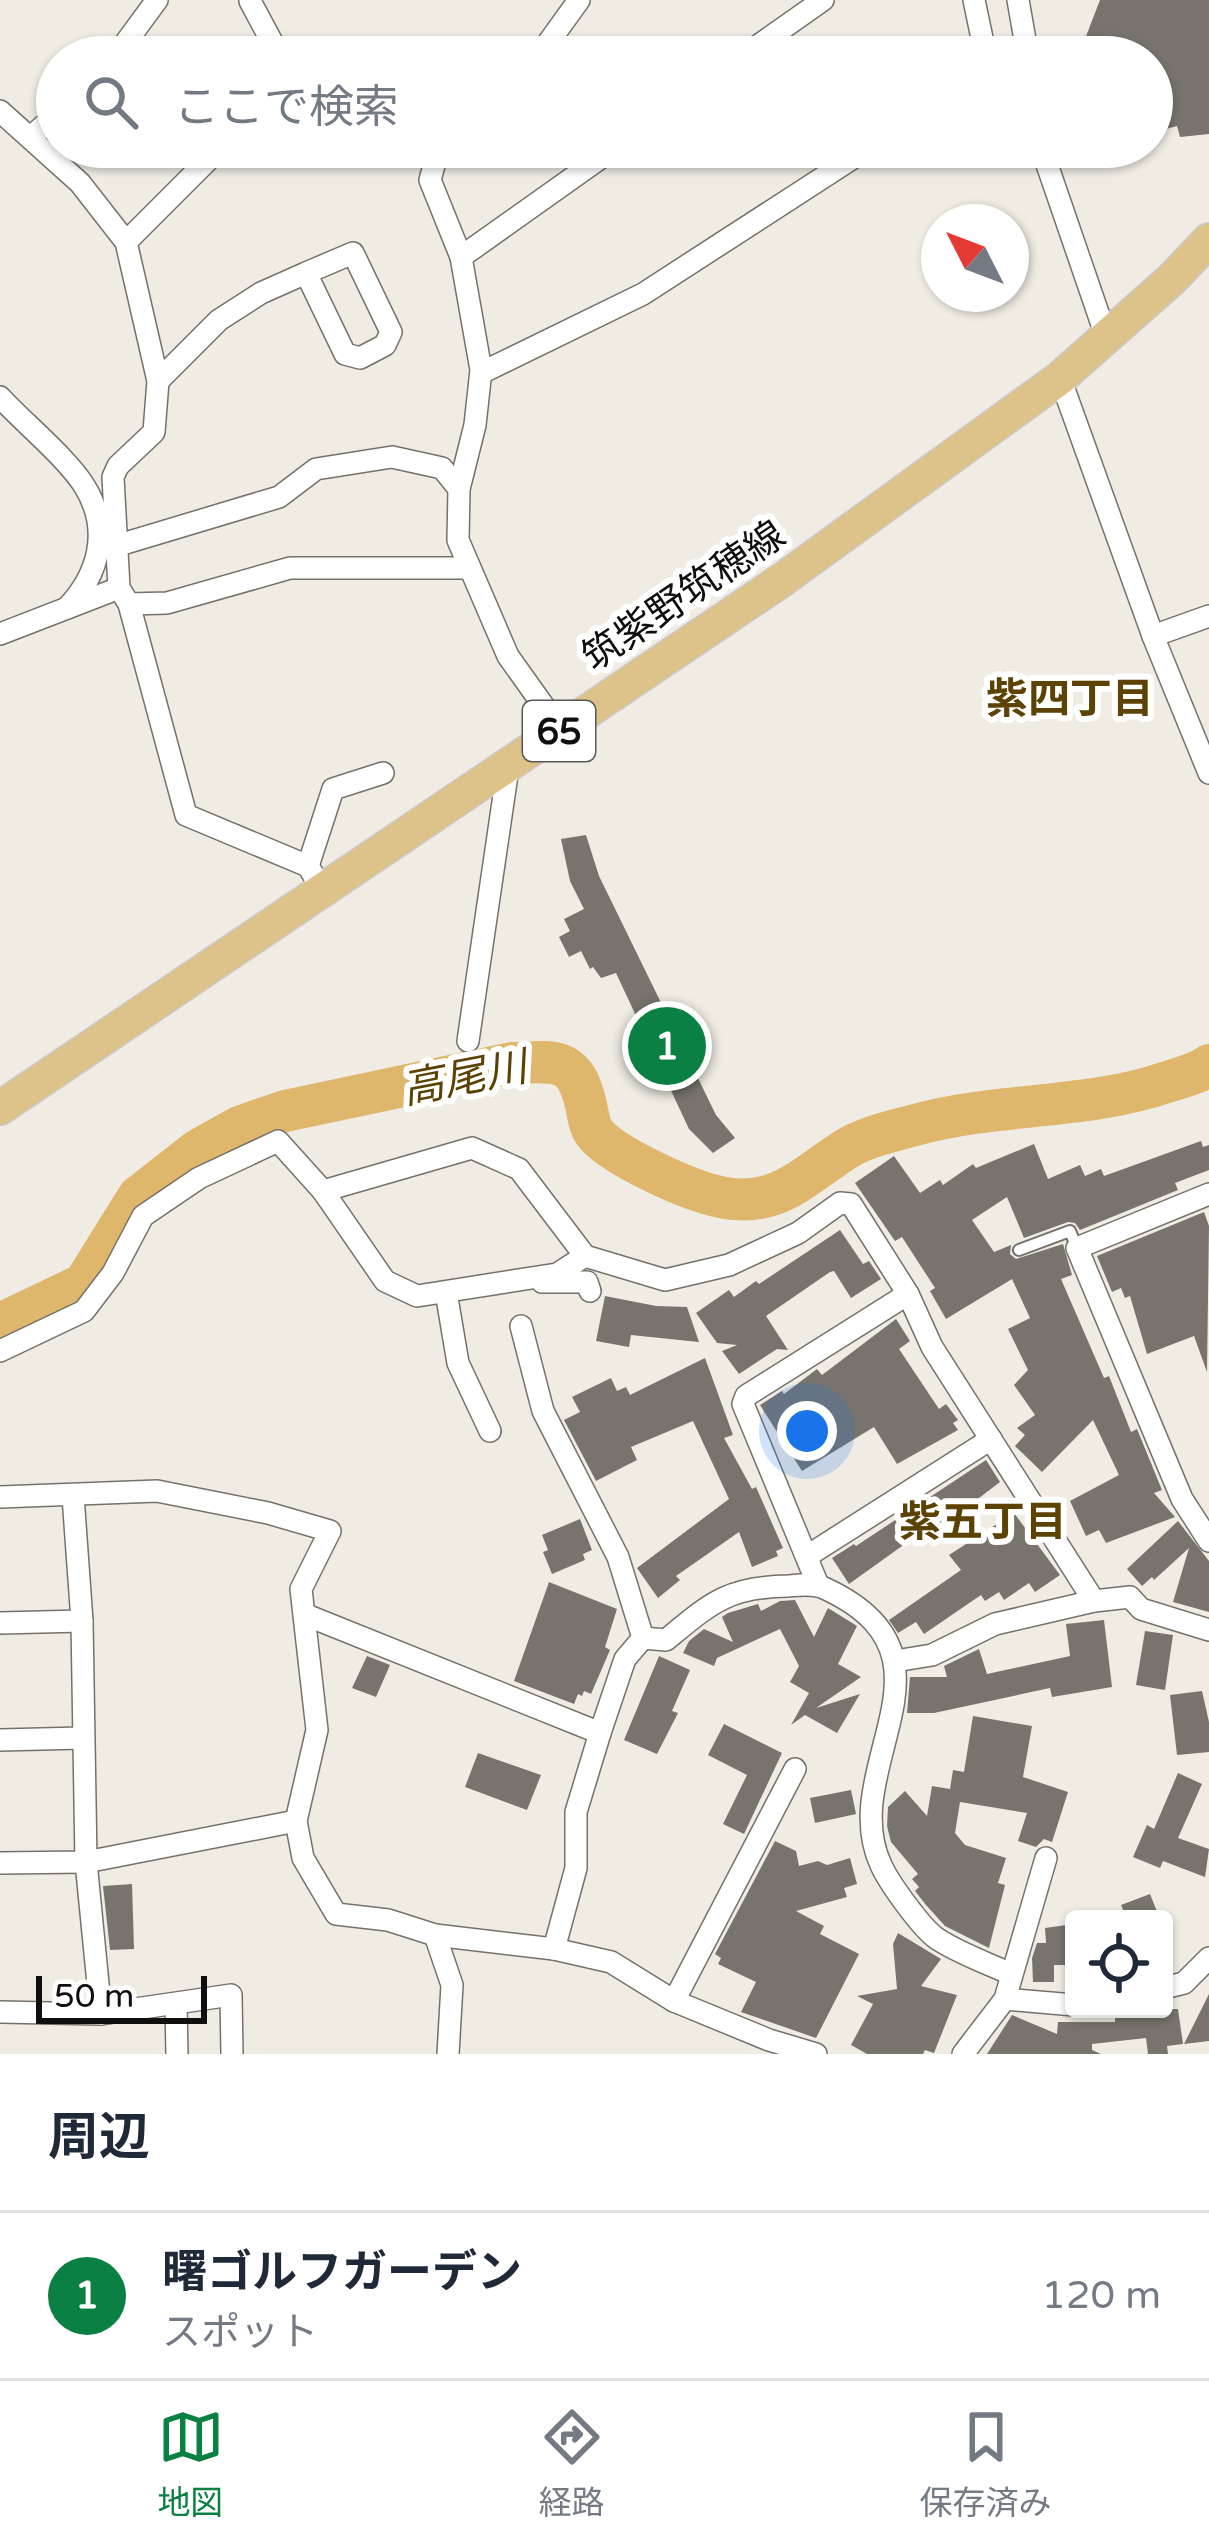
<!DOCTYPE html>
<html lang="ja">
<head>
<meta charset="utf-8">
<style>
  body { margin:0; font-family:"Varela Round","Noto Sans JP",sans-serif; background:#f2f2f3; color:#1f2937 }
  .controls { position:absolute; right:36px; bottom:36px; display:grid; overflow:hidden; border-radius:12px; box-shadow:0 3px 9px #0004 }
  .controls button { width:108px; height:108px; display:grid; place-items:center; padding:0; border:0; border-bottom:3px solid #e0e1e3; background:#fff; color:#1f2937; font:60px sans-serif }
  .compass { position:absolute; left:921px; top:204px; width:108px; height:108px; border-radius:50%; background:#fff; box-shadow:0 3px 9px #0004; rotate:312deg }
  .scale { position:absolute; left:36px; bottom:30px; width:171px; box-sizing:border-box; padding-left:12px; border:6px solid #110f0d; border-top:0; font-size:33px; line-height:42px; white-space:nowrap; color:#110f0d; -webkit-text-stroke:9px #fff; paint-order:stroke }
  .you { position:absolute; left:807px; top:1431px; width:42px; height:42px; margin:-30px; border:9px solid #fff; border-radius:50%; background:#1a73e8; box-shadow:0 0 0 18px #1a73e833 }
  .badge { display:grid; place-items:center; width:78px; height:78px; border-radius:50%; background:#0b8043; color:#fff; font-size:39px; font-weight:700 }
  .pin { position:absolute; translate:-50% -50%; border:6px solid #fff; box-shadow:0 3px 12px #0006 }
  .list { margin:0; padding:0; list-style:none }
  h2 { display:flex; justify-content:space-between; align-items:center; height:156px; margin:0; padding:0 48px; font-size:51px }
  h2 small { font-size:39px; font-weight:400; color:#747a83 }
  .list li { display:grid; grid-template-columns:78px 1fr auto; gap:36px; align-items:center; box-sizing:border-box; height:168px; padding:0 48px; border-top:3px solid #e0e1e3 }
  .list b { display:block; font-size:45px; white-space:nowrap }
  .list p { margin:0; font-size:39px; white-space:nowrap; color:#747a83 }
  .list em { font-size:39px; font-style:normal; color:#747a83 }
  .icon { flex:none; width:66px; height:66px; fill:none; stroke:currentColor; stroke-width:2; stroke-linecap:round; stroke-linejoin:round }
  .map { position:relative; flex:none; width:1209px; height:2054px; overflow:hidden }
  .search { position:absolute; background:#fff; box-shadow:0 3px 9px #0004; left:36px; right:36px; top:36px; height:132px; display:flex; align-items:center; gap:30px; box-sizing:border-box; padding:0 42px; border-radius:66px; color:#747a83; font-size:45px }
  .sheet { height:324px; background:#fff }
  nav { display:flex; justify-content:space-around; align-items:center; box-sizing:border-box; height:168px; border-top:3px solid #e0e1e3; background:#fff; font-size:33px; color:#747a83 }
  nav a { display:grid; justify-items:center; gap:6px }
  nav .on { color:#0b8043 }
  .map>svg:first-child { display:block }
</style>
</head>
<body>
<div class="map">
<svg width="1209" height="2054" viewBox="0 0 1209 2054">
  <rect width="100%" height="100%" fill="#f0ece4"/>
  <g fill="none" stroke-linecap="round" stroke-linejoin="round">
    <path stroke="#deb76c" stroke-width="42" d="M 0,1324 L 84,1284 L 138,1197 L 198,1150 L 239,1127 L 285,1111 L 512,1063 C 557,1061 575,1057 586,1105 C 588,1114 589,1125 594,1132 C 609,1154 679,1185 705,1193 C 771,1214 797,1181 846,1149 C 865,1137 893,1131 915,1125 C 997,1102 1086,1110 1167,1082 C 1182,1077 1197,1074 1209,1065"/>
  </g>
  <g fill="#78746d">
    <path d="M 1100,0 L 1209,0 L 1209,134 L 1180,137 L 1177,126 L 1152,133 L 1152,57 L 1078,57 Z"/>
    <path d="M 586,835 L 599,876 L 716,1115 L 735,1138 L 713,1153 L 689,1129 L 616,973 L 601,978 L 593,967 L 590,969 L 581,951 L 569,957 L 559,937 L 570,931 L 564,919 L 584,909 L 570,881 L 561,839 Z"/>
    <path d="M 1201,1141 L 1203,1147 L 1209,1145 L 1209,1170 L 1175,1183 L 1178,1190 L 1080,1230 L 1075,1223 L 1068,1222 L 1024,1238 L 1007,1197 L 972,1220 L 994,1252 L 1011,1245 L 1010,1254 L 1016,1259 L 1063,1244 L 1072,1275 L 1061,1279 L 1104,1378 L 1109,1376 L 1131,1432 L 1137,1429 L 1162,1490 L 1154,1493 L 1175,1517 L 1106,1543 L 1099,1530 L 1086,1536 L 1070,1501 L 1119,1475 L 1093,1420 L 1042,1472 L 1015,1446 L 1025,1435 L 1017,1428 L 1035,1415 L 1014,1385 L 1028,1370 L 1008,1329 L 1030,1318 L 1012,1279 L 946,1319 L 930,1291 L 935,1288 L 902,1237 L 895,1241 L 855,1183 L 894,1156 L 920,1193 L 940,1180 L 943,1185 L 973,1164 L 976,1168 L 1034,1144 L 1048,1179 L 1080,1165 L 1085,1176 L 1101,1169 L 1104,1176 Z"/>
    <path d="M 1204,1212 L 1209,1226 L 1207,1372 L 1194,1336 L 1147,1354 L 1130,1296 L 1125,1298 L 1121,1288 L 1112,1292 L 1097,1256 Z"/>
    <path d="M 840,1230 L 863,1264 L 869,1261 L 881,1279 L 851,1298 L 834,1271 L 830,1272 L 766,1316 L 788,1350 L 777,1349 L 739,1374 L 722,1351 L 737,1345 L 717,1343 L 696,1313 L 729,1290 L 734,1297 L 756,1281 L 759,1284 Z"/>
    <path d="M 605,1296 L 656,1306 L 687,1307 L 699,1342 L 631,1335 L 629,1347 L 596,1341 Z"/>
    <path d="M 896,1319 L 910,1341 L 899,1349 L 939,1409 L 946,1404 L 958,1420 L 953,1423 L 958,1430 L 897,1464 L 874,1427 L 802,1471 L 760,1405 L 782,1391 L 784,1394 L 817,1369 L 822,1375 Z"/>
    <path d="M 705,1358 L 733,1435 L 724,1438 L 752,1489 L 756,1487 L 783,1548 L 776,1551 L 778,1556 L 752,1567 L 739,1532 L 676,1576 L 680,1580 L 658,1598 L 637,1568 L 729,1499 L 693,1421 L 631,1447 L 637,1460 L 596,1481 L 564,1420 L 580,1412 L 572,1397 L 611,1378 L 617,1391 L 626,1387 L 630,1395 Z"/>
    <path d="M 986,1460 L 1000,1482 L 933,1533 L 923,1531 L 849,1584 L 832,1558 L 854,1544 L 856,1546 Z"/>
    <path d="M 1014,1513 L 1060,1575 L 1035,1592 L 1029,1583 L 1004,1600 L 999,1592 L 985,1601 L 981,1595 L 924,1634 L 916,1622 L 898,1633 L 889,1620 L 961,1570 L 949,1555 Z"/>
    <path d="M 580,1519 L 592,1550 L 583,1554 L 585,1560 L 552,1574 L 543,1552 L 548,1550 L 542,1535 Z"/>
    <path d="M 1178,1521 L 1209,1561 L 1209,1612 L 1173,1602 L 1189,1548 L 1154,1580 L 1152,1577 L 1142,1586 L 1127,1569 Z"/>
    <path d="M 549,1582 L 617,1609 L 605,1647 L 610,1650 L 591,1694 L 584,1691 L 582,1696 L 578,1694 L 574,1704 L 514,1681 Z"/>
    <path d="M 795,1600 L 814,1637 L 828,1608 L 857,1626 L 838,1664 L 861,1677 L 816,1708 L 860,1694 L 837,1733 L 805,1715 L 791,1725 L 809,1693 L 790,1682 L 799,1666 L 780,1629 L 717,1658 L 714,1666 L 683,1653 L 689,1641 L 704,1629 L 733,1642 L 722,1617 L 728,1613 L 758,1604 L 761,1611 L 780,1601 Z"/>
    <path d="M 1104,1620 L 1112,1687 L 1052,1697 L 1050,1688 L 934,1713 L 907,1713 L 910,1677 L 947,1677 L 944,1666 L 979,1649 L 987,1674 L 1070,1656 L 1066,1624 Z"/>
    <path d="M 1145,1631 L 1173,1635 L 1165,1690 L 1136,1685 Z"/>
    <path d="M 367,1656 L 390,1665 L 376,1697 L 352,1688 Z"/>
    <path d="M 659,1656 L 690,1670 L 672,1711 L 678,1713 L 657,1754 L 624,1740 Z"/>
    <path d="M 1202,1691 L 1209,1722 L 1209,1752 L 1177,1755 L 1170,1695 Z"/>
    <path d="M 973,1716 L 1032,1726 L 1023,1777 L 1068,1792 L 1052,1842 L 1044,1839 L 1036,1847 L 1018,1841 L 1027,1813 L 960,1802 L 955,1833 L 965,1845 L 1006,1858 L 998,1883 L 1005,1885 L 989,1948 L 945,1926 L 926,1905 L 915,1891 L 919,1887 L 912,1879 L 918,1874 L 891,1842 L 887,1826 L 888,1807 L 905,1791 L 927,1816 L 932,1786 L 950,1789 L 953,1770 L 964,1772 Z"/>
    <path d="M 724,1724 L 782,1753 L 744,1834 L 723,1824 L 747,1775 L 708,1755 Z"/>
    <path d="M 478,1753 L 541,1775 L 527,1810 L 465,1787 Z"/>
    <path d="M 1178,1773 L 1202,1784 L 1178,1838 L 1209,1849 L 1205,1877 L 1163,1861 L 1160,1868 L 1133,1857 L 1147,1825 L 1154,1829 Z"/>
    <path d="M 851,1790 L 856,1814 L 815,1823 L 810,1798 Z"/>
    <path d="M 775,1841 L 796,1851 L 799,1866 L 818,1861 L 827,1865 L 850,1858 L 857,1884 L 844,1888 L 847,1897 L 796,1911 L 824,1926 L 820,1934 L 859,1954 L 816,2038 L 741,2012 L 756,1982 L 718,1964 L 721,1958 L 715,1954 Z"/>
    <path d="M 132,1884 L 134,1949 L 110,1950 L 103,1886 Z"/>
    <path d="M 1150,1894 L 1160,1919 L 1127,1919 L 1121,1905 Z"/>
    <path d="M 1074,1924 L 1074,1965 L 1054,1965 L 1054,1982 L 1033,1982 L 1032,1958 L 1037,1943 L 1046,1943 L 1045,1928 Z"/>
    <path d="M 898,1933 L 941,1959 L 921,1986 L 957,1995 L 934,2053 L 925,2050 L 923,2054 L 867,2054 L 851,2045 L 873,2004 L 857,1996 L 897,1989 L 893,1944 Z"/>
    <path d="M 1209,1994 L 1209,2041 L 1184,2044 Z"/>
    <path d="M 1166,2009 L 1178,2009 L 1183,2044 L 1167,2046 L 1168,2054 L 1148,2054 L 1146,2038 L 1092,2044 L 1092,2050 L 1101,2054 L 987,2054 L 1012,2015 L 1057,2034 L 1058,2022 L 1115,2022 L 1115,2017 Z"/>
  </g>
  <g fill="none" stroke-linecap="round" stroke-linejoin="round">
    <g stroke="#75716a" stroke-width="14">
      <path id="lane" d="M 1019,1250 L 1070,1231 L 1077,1248"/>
    </g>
    <g stroke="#75716a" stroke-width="24">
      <g id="street">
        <path d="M 974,0 L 986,57"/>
        <path d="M 1018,0 L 1028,57"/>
        <path d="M 250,1 L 280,57"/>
        <path d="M 115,57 L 157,0"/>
        <path d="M 538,57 L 579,0"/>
        <path d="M 742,57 L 823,0"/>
        <path d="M 0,111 L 80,183 L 126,242 L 158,381 L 154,432 L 118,466 L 113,477 L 119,588 L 129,604 L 186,815 L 308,866 L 323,891"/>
        <path d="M 32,136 L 57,114"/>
        <path d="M 439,147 L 430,180 L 461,257 L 481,370 L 475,425 L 459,489 L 458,540 L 508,656 L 560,729"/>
        <path d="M 1041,147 L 1107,339"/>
        <path d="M 126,242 L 221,147"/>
        <path d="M 461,257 L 616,147"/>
        <path d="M 481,373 L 643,294 L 870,147"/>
        <path d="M 1060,378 L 1153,636 L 1209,773"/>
        <path d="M 158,381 L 219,320 L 261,293 L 306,273 L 345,354 L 360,358 L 385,345 L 391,332 L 353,253 L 306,273"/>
        <path d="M 0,397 C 23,422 69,460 85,487 C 111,530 99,574 67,608"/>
        <path d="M 119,545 L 279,497 L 316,469 L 392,457 L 442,468 L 459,489"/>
        <path d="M 129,604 L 167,603 L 290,568 L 468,568"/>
        <path d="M 0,634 L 119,588"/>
        <path d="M 1153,636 L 1209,616"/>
        <path d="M 308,866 L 333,789 L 383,773"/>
        <path d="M 468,1041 L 508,768"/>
        <path d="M 323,1191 L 472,1148 L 519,1169 L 585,1256 L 665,1280 L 729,1265 L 798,1233 L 840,1203 L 851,1204 L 908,1294 L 932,1347 L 1094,1601"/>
        <path d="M 1209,1194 L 1077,1248 L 1182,1499 L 1209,1541"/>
        <path d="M 542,1282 L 587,1282 L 590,1291"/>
        <path d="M 446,1292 L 458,1363 L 490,1431"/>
        <path d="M 521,1326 L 543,1411 L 618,1557 L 643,1638"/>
        <path d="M 0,1351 L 84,1311 L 113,1273 L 143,1216 L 199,1178 L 278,1141 L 323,1191 L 385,1281 L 417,1296 L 557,1274 L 585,1256"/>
        <path d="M 73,1496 L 82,1621 L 86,1862 L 101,2014"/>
        <path d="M 0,1497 L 157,1491 L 268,1513 L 330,1531 L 301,1589 L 317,1730 L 296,1821 L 303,1858 L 336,1914 L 388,1920 L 435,1935 L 554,1949 L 611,1962 L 674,2001 L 769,2040 L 816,2054"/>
        <path d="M 809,1555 L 991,1439"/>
        <path d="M 818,1585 L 743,1404 L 746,1396 L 908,1294"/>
        <path d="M 306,1615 L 600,1733 L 625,1659 L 643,1638"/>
        <path d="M 0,1623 L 82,1621"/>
        <path d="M 643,1638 L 666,1640 C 711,1603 727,1587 788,1586 C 800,1585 813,1583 824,1588 C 973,1656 835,1767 881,1865 C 889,1883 921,1927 936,1938 C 958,1953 987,1963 1011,1974"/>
        <path d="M 895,1661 L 932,1655 L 995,1624 L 1094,1601 L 1130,1597 L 1141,1609 L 1209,1630"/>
        <path d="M 0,1740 L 82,1738"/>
        <path d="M 0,1863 L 86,1862 L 296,1821"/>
        <path d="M 435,1935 L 452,1985 L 448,2054"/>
        <path d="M 554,1949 L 576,1868 L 576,1812 L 600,1733"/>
        <path d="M 1164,1988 L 1184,1983 L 1209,1958"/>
        <path d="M 1005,1999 L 1074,2005"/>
        <path d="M 674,2001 L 795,1769"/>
        <path d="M 176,2005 L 177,2054"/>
        <path d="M 0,2012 L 101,2014 L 231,1995 L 232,2054"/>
        <path d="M 963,2054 L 1005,1999 L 1046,1858"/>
      </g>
    </g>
    <g stroke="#cbcaca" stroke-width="36">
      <path id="primary" d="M 0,1108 L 782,580 L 1060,378 L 1172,279 L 1209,240"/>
    </g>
    <use href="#lane" stroke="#fff" stroke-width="10"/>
    <use href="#street" stroke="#fff" stroke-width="21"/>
    <use href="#primary" stroke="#ddc289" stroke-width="33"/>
  </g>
  <g text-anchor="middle" stroke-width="12" stroke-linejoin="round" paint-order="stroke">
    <rect fill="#fff" stroke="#585756" stroke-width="3" x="523" y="701" width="72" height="60" rx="9"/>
    <g font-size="36" font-weight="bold" fill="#110f0d">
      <text x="559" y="744">65</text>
    </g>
    <g font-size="39" fill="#110f0d" stroke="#fff">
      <text transform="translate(683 595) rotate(-34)" y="14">筑紫野筑穂線</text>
    </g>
    <g font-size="42" font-weight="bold" fill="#5c4203" stroke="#fff">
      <text x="1070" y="713">紫四丁目</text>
      <text x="983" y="1536">紫五丁目</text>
    </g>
    <g font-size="42" font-style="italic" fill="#5c4202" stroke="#fff">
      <text transform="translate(464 1077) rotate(-11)" y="15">高尾川</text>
    </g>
  </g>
</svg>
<div class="controls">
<button><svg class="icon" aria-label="locate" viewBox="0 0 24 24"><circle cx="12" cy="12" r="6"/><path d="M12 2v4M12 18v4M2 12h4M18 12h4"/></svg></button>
</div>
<svg class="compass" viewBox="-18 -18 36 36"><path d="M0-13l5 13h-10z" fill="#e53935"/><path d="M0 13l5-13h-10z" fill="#747a83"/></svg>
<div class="scale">50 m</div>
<div class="you"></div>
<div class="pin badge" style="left:667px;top:1046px">1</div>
<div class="search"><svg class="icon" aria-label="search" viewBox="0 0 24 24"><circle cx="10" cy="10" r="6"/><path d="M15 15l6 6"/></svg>ここで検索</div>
</div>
<section class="sheet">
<h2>周辺<small></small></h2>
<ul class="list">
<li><span class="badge">1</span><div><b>曙ゴルフガーデン</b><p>スポット</p></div><em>120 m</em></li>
</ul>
</section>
<nav>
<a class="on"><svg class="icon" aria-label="map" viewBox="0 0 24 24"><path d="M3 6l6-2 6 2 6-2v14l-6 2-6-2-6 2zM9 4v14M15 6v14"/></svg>地図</a>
<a><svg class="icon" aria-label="directions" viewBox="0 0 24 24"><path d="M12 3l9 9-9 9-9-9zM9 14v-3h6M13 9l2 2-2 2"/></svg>経路</a>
<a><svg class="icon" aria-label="saved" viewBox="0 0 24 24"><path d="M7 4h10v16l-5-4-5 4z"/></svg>保存済み</a>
</nav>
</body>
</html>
